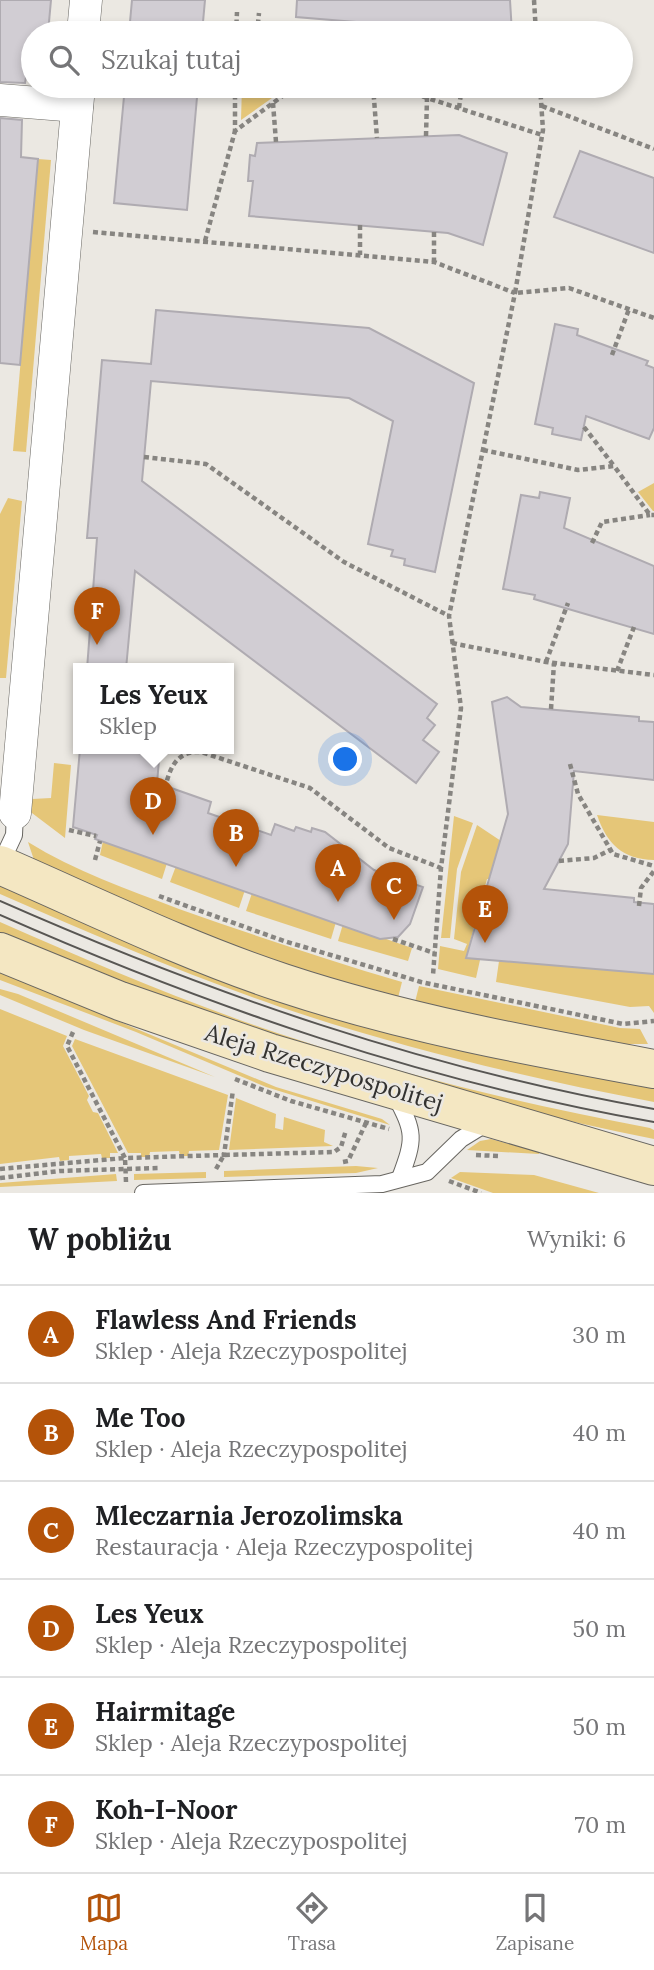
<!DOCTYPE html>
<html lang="pl">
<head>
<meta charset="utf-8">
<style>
  body { margin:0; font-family:Lora,serif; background:#f2f2f2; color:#202124 }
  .you { position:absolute; left:346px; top:760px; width:24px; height:24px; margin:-18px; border:5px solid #fff; border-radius:50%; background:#1a73e8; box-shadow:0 0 0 10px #1a73e833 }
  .badge { display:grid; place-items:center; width:46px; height:46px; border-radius:50%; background:#b45309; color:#fff; font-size:23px; font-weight:700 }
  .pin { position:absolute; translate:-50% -58px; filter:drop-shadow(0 2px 4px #0008) }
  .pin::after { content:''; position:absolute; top:37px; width:24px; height:21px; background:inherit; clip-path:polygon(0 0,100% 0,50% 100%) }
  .popup { position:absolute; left:73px; top:663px; width:161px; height:91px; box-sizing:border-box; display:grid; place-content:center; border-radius:0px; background:#fff; filter:drop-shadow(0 2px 5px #0005); font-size:23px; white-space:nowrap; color:#757577 }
  .popup b { font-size:26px; color:#202124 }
  .popup::after { content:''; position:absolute; left:50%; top:100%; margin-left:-14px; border:14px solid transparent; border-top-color:#fff }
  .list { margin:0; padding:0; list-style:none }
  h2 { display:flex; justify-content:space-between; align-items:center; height:91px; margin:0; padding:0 28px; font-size:30px }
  h2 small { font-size:23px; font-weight:400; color:#757577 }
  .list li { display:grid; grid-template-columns:46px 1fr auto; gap:21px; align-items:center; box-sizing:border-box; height:98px; padding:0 28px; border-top:2px solid #e0e0e0 }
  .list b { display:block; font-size:26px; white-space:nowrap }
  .list p { margin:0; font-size:23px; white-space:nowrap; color:#757577 }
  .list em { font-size:23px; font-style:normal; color:#757577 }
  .icon { flex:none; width:38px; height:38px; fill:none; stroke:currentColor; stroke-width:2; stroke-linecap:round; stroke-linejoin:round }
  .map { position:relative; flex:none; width:654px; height:1193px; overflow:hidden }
  .search { position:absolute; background:#fff; box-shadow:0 4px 10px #0003; left:21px; right:21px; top:21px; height:77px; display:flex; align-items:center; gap:18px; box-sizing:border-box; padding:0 24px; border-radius:38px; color:#757577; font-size:26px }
  .sheet { height:679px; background:#fff }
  nav { display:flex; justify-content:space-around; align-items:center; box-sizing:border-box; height:98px; border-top:2px solid #e0e0e0; background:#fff; font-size:19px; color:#757577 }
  nav a { display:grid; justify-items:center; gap:4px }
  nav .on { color:#b45309 }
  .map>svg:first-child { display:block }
</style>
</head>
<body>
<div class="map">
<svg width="654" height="1193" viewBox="0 0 654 1193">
  <rect width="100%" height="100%" fill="#ebe8e2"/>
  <g fill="#e5c678">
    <path d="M 242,86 L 289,86 L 241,120 Z"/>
    <path d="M 38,159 L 51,160 L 26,452 L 13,451 Z"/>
    <path d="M 654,483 L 654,511 L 653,511 L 638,492 Z"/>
    <path d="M 8,498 L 22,501 L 6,678 L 0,678 L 0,514 Z"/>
    <path d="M 54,763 L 71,765 L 65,838 L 28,810 L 32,799 L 51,798 Z"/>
    <path d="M 597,815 L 654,822 L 654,860 C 622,859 607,844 597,815 Z"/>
    <path d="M 454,816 L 473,823 L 457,869 L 450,938 L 441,938 Z"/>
    <path d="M 477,825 L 501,841 L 491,879 L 487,879 L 466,957 L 480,960 L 476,978 L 438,969 L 440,946 L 464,951 L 467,944 L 454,939 L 461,872 Z"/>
    <path d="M 103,841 L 167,863 L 162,879 L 100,855 Z"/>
    <path d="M 28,842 C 75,871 127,889 179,909 C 253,935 327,960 402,982 L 397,1002 L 219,942 L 34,860 Z"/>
    <path d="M 176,866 L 245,890 L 239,908 L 170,882 Z"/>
    <path d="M 0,883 L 379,1030 L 479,1055 L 654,1087 L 654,1102 C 527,1078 402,1048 280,1007 C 184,974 92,934 0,894 Z"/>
    <path d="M 252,893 L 336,922 L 331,939 L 246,911 Z"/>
    <path d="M 0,922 C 100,966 201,1009 305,1042 C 418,1079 533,1106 650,1128 L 654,1130 L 654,1139 C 430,1095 211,1020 0,933 Z"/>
    <path d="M 343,924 L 412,948 L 408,961 L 338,941 Z"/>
    <path d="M 499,961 L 654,974 L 654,1013 L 649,1006 L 630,1007 L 496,982 Z"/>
    <path d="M 0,972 L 276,1087 L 382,1119 L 390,1125 L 266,1087 L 136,1032 L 0,980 Z"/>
    <path d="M 419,986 L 620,1028 L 640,1029 L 648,1044 L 616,1044 L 414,1006 Z"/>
    <path d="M 0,989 L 18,994 L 215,1077 L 84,1030 L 0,995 Z"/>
    <path d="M 0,1009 L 67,1036 L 63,1046 L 89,1096 L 87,1100 L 93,1112 L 98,1113 L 118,1153 L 110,1153 L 110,1158 L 102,1158 L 101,1154 L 69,1156 L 69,1160 L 60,1161 L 59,1157 L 0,1164 Z"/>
    <path d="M 75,1039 L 228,1095 L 219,1150 L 189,1151 L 188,1156 L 180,1156 L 179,1151 L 150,1152 L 149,1157 L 141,1157 L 141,1153 L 128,1153 L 72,1046 Z"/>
    <path d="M 236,1098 L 276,1114 L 275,1128 L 283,1130 L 284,1117 L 325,1130 L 324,1142 L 333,1146 L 229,1150 Z"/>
    <path d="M 491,1139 L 539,1152 L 539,1154 L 467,1150 L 480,1141 Z"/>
    <path d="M 356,1166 L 378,1168 L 356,1173 L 224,1177 L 224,1171 Z"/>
    <path d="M 206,1172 L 206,1178 L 134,1180 L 134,1174 Z"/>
    <path d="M 460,1172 L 534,1175 L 599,1193 L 493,1193 L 451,1178 Z"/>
    <path d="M 116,1174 L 117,1181 L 0,1187 L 0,1183 Z"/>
  </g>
  <g fill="#d1cdd3" stroke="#afabb1" stroke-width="2">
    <path d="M 0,0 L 51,0 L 48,33 L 33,33 L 33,54 L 30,54 L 25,83 L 0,82 Z"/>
    <path d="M 132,0 L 205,0 L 202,33 L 129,33 Z"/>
    <path d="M 297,0 L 510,0 L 512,33 L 415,33 L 392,25 L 296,17 Z"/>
    <path d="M 125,86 L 198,86 L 187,210 L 114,203 Z"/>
    <path d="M 0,118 L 22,120 L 21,157 L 38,159 L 20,365 L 0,363 Z"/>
    <path d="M 459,135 L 507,153 L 483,245 L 448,233 L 249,216 L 253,181 L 248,181 L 250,155 L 255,156 L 257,143 Z"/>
    <path d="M 580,151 L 654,178 L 654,253 L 554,217 Z"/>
    <path d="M 156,310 L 369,328 L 474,383 L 435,572 L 404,565 L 405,559 L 391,556 L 393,550 L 368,544 L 393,421 L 349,398 L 151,381 L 142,481 L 437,704 L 427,718 L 435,725 L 423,740 L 439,752 L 416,783 L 135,571 L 126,669 L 87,669 L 97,538 L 87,538 L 102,360 L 151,364 Z"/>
    <path d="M 555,324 L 578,329 L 577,335 L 648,361 L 646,365 L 654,368 L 654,428 L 649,439 L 586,416 L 581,440 L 552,434 L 553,428 L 535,424 Z"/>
    <path d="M 540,492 L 570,498 L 564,528 L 654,566 L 654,634 L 534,599 L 535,595 L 503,589 L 521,495 L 539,498 Z"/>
    <path d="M 507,697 L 521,707 L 639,717 L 639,721 L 654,722 L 654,780 L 574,771 L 568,844 L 544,889 L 634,898 L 634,902 L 654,904 L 654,974 L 466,958 L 508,814 L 492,702 Z"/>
    <path d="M 80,749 L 160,749 L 157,783 L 211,802 L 208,813 L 271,835 L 275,824 L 294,831 L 296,827 L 311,832 L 312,828 L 325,832 L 374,870 L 423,887 L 410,924 L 398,937 L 380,939 L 95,839 L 97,835 L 73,827 Z"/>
  </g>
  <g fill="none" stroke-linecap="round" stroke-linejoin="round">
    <g stroke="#686661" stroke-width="18">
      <g id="lane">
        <path d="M 0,865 L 14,835 L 15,813"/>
        <path d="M 395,1095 C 415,1133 415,1138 400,1178"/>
        <path d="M 143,1193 L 382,1184 L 427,1172 L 461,1139 L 487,1123"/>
      </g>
    </g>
    <g stroke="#686661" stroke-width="33">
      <g id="street">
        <path d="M 83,33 L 86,0"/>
        <path d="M 0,100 L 77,106"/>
        <path d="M 15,813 L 79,86"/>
      </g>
    </g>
    <g stroke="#686661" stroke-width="40">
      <g id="secondary">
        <path d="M 0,865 C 94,906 186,951 283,983 C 404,1023 529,1046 654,1069"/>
        <path d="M 0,952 L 120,1001 L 270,1053 L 654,1166"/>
      </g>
    </g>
    <g stroke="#878581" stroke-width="4.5" stroke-dasharray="5 3.5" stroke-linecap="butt">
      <path d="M 534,0 L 536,33"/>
      <path d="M 236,33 L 237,12"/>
      <path d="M 257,33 L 259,13"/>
      <path d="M 386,33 L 387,24"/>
      <path d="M 235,86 L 235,131 L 296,86"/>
      <path d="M 373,86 L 377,138"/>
      <path d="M 390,86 L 542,135"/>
      <path d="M 540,86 L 543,130 L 515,293 L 569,288 L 654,318"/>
      <path d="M 273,103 L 276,142"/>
      <path d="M 542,106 L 654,149"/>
      <path d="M 459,108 L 462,86"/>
      <path d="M 426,136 L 427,98"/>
      <path d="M 360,225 L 360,255"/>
      <path d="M 93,232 L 434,262 L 515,293 L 449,616 L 461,708 L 441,868 L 433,975"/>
      <path d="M 434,232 L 434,262"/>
      <path d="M 205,241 L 235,131"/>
      <path d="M 612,355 L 629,309"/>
      <path d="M 584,427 L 614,466"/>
      <path d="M 483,450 L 578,470 L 614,466 L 650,515 L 654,515"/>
      <path d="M 144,457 L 206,464 L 344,562 L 449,616"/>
      <path d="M 592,543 L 602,522 L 650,515"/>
      <path d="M 452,643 L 546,662 L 654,675"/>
      <path d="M 546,662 L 568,603"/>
      <path d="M 617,671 L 634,627"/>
      <path d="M 551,709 L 554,663"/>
      <path d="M 570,764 L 578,794 L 613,854 L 654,866"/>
      <path d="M 163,797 C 168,774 173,750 201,752 L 310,788 L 389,848 L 441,868"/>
      <path d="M 69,830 L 96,836"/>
      <path d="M 95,860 L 100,841"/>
      <path d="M 559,861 L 594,858 L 610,850"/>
      <path d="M 159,896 L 284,941 L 421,982 L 623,1024 L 654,1021"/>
      <path d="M 639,906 L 641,888 L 654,871"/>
      <path d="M 393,939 L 434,953"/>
      <path d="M 73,1032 L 67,1046 L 125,1158 L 224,1155 L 233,1090"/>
      <path d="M 235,1079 L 291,1101 L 389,1129"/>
      <path d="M 476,1155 L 498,1156"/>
      <path d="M 343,1162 L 348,1161 L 366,1123"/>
      <path d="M 0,1169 L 125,1158 L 126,1182"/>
      <path d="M 216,1169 L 224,1155 L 334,1152 L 341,1147 L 346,1130"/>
      <path d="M 0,1178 L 60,1171 L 160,1168"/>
      <path d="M 449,1181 L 481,1193"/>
    </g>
    <use href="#lane" stroke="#fff" stroke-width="16"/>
    <use href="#street" stroke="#fff" stroke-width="32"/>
    <use href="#secondary" stroke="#f4e7c2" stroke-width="38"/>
    <g stroke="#585653" stroke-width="2">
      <path d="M 0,901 C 211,994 426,1069 654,1109"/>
      <path d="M 0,915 C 211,1008 426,1082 654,1122"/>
    </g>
  </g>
  <g text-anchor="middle" stroke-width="5" stroke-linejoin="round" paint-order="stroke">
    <g font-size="24" fill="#333230" stroke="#ebe8e2">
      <text transform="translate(324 1068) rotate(17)" y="8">Aleja Rzeczypospolitej</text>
    </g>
  </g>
</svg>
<div class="you"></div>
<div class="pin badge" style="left:338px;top:902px">A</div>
<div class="pin badge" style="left:236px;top:867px">B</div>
<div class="pin badge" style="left:394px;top:920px">C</div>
<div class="pin badge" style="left:153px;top:835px">D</div>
<div class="popup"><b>Les Yeux</b>Sklep</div>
<div class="pin badge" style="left:485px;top:943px">E</div>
<div class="pin badge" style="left:97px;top:645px">F</div>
<div class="search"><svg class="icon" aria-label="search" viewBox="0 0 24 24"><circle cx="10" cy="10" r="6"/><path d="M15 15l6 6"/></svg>Szukaj tutaj</div>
</div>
<section class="sheet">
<h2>W pobliżu<small>Wyniki: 6</small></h2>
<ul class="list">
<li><span class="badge">A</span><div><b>Flawless And Friends</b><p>Sklep · Aleja Rzeczypospolitej</p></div><em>30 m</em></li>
<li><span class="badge">B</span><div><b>Me Too</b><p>Sklep · Aleja Rzeczypospolitej</p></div><em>40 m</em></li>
<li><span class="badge">C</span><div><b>Mleczarnia Jerozolimska</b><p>Restauracja · Aleja Rzeczypospolitej</p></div><em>40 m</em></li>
<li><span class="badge">D</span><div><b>Les Yeux</b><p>Sklep · Aleja Rzeczypospolitej</p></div><em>50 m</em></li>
<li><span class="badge">E</span><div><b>Hairmitage</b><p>Sklep · Aleja Rzeczypospolitej</p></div><em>50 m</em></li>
<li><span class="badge">F</span><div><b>Koh-I-Noor</b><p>Sklep · Aleja Rzeczypospolitej</p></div><em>70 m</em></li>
</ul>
</section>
<nav>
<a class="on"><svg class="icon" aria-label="map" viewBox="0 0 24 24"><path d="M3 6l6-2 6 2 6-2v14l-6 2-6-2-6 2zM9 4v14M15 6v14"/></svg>Mapa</a>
<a><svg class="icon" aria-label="directions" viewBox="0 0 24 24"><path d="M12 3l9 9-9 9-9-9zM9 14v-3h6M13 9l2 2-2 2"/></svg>Trasa</a>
<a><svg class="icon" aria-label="saved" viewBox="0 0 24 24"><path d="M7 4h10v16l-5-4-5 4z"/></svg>Zapisane</a>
</nav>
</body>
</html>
